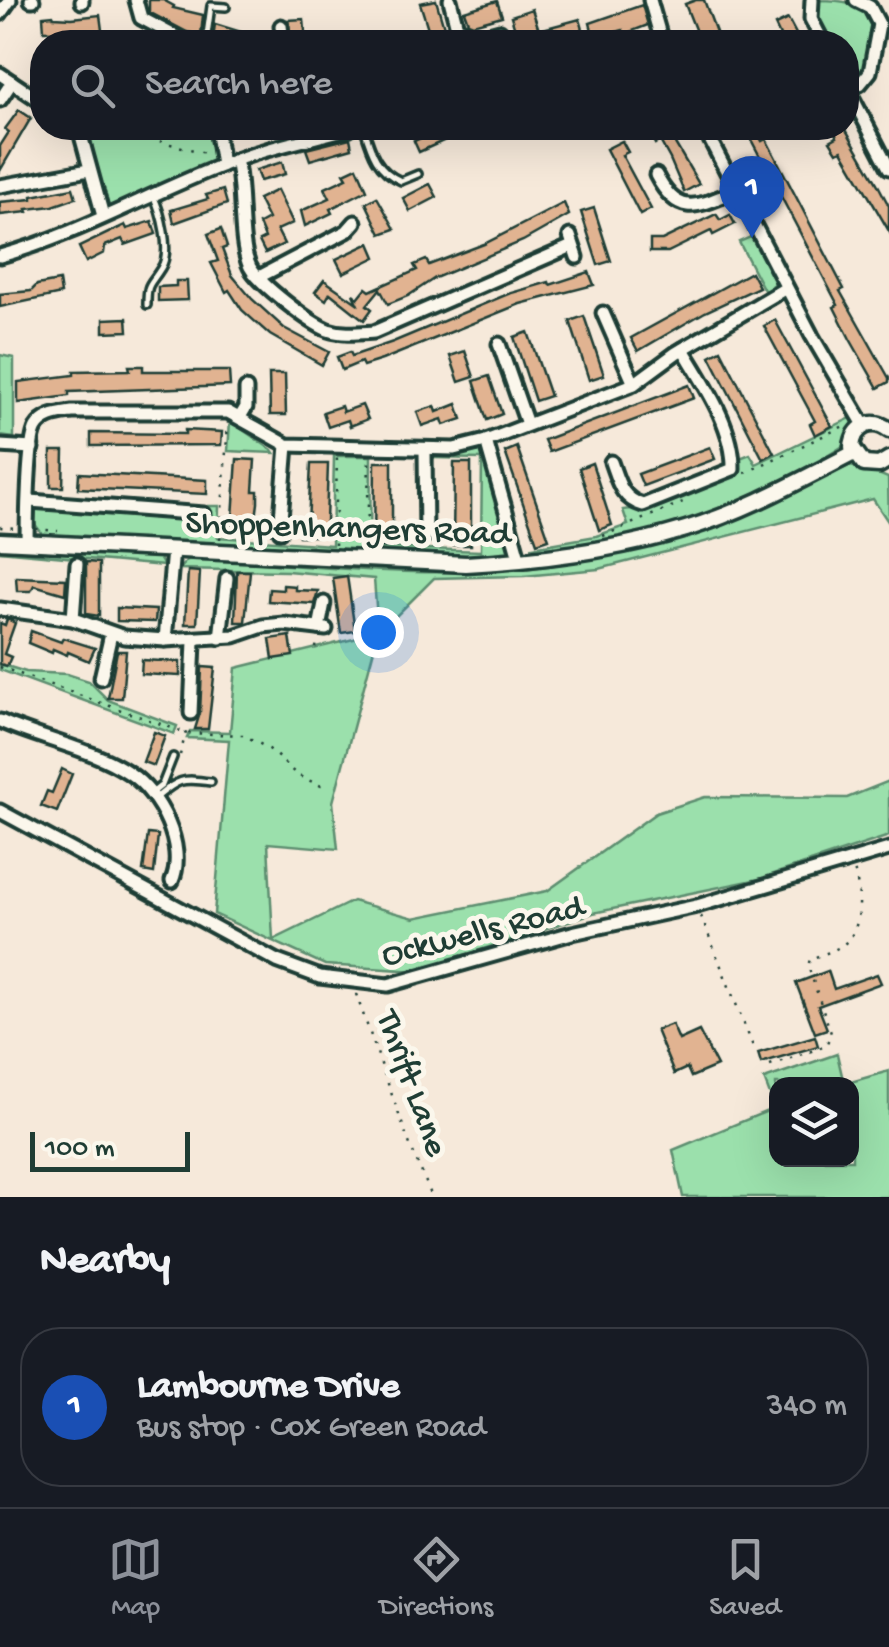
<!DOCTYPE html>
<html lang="en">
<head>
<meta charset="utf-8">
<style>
  body { margin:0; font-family:"Gochi Hand",sans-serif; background:#242831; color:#f1f3f6 }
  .controls { position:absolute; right:30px; bottom:30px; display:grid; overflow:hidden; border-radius:20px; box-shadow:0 10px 40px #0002 }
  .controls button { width:90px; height:90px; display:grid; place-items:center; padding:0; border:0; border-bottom:2px solid #363941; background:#171b24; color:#f1f3f6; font:50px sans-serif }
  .scale { position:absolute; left:30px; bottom:25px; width:160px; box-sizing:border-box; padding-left:10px; border:5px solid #1f3d34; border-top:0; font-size:28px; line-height:35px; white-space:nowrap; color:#1f3d34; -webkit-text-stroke:8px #fbf7ec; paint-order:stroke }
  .you { position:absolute; left:378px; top:632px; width:35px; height:35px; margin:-25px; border:8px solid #fff; border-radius:50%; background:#1a73e8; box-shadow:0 0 0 15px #1a73e833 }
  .badge { display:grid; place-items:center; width:65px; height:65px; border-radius:50%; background:#8c9099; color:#fff; font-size:32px; font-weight:700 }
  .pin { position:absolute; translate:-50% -82px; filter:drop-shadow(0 2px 5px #0008) }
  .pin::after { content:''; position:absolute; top:52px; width:35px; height:30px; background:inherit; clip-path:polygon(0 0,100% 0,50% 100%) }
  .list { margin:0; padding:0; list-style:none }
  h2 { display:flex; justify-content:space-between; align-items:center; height:130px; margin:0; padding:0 40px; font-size:42px }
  h2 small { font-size:32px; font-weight:400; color:#9ea1a6 }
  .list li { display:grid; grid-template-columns:65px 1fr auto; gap:30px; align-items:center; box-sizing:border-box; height:160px; margin:0 20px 20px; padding:0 20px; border:2px solid #363941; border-radius:40px }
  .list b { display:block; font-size:38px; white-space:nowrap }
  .list p { margin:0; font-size:32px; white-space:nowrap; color:#9ea1a6 }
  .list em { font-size:32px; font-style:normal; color:#9ea1a6 }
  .icon { flex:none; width:55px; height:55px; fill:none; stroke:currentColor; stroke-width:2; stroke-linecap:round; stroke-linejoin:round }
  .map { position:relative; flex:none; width:889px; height:1197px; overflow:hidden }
  .search { position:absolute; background:#171b24; box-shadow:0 10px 40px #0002; left:30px; right:30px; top:30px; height:110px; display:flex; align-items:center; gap:25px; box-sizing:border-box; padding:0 35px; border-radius:40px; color:#9ea1a6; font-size:38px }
  .sheet { height:310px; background:#171b24 }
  nav { display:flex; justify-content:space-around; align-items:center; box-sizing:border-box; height:140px; border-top:2px solid #363941; background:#171b24; font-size:28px; color:#9ea1a6 }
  nav a { display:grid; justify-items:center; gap:5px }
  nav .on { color:#8c9099 }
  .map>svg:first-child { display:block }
</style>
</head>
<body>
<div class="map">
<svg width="889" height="1197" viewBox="0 0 889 1197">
  <rect width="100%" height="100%" fill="#f6e9da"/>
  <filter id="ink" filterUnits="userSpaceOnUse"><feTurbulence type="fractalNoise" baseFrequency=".01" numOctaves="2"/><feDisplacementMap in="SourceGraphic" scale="20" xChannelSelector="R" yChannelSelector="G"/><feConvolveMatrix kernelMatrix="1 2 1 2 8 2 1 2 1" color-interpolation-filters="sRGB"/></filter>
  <g filter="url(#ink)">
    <g fill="#9be0ac" stroke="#5d8e70" stroke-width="2.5" fill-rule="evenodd">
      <path d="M 818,0 C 841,0 860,1 874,21 L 866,72 L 860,77 L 850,77 L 847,71 L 846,42 L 831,42 L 815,15 Z"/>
      <path d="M 89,128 L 207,128 L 215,164 L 104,210 Z"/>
      <path d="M 755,235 L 776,275 L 771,291 L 766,294 L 739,242 Z"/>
      <path d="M 0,355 L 14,358 L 14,438 L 0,436 Z"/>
      <path d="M 853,417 L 853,429 L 846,444 C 818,462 789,481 759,495 C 690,526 615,543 541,553 L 533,547 L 596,536 L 628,525 L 623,510 C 663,506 701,488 738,472 L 740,458 L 750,454 L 756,464 Z"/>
      <path d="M 230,421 L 272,450 L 274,453 L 228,451 Z"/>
      <path d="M 475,450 L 484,454 L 489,464 L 511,548 L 506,556 L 367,555 L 44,536 L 34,523 L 35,508 L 181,518 L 185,529 L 193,530 L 198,521 L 205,521 L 208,506 L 219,506 L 218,537 L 332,545 L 334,456 L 371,456 L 370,547 L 481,551 L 482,459 L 434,458 Z"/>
      <path d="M 849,466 L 867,469 L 888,478 L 889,523 L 873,499 L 599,569 L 524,576 L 434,578 L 378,634 L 333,802 L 338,849 L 268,843 L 273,940 L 353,901 L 414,918 L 547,891 L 656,813 L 705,797 L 847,798 L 889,781 L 889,836 L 759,879 L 593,913 L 416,971 L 325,965 L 214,914 L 229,740 L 187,738 L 190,731 L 230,732 L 236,668 L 378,633 L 374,579 L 287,571 L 179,569 L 189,558 C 297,564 424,580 531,568 C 647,555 745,518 849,466 Z"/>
      <path d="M 0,547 L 158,556 L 164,566 L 0,551 Z"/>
      <path d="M 0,664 L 26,672 L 67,674 L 89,681 L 108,700 L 177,726 L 174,734 L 0,670 Z"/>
      <path d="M 837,1054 L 844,1084 L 889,1071 L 889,1197 L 683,1197 L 673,1150 L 775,1108 L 764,1079 ZM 776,1084 L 852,1084 L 852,1160 L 776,1160 Z"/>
    </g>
    <g fill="#e1b391" stroke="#1f3d34" stroke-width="2.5">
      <path d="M 149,0 L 163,0 L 174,6 L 173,8 L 203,15 L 201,35 L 187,32 L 149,12 Z"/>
      <path d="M 436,0 L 446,34 L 431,38 L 420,3 Z"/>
      <path d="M 696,0 L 704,0 L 717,35 L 707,38 L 710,42 L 700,42 L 685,4 Z"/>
      <path d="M 497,1 L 502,16 L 473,24 L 468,22 L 464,11 Z"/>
      <path d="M 642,5 L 648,25 L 625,34 L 623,30 L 594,38 L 590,23 Z"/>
      <path d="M 532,9 L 539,30 L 580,19 L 584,33 L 552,42 L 519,42 L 511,16 Z"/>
      <path d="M 53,15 L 54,17 L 72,18 L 100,15 L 102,30 L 44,31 L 43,16 Z"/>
      <path d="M 304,19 L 306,42 L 292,42 L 288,20 Z"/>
      <path d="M 788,19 L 796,34 L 799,42 L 782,40 L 775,25 Z"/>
      <path d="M 215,24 L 248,34 L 245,42 L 213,38 Z"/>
      <path d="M 19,110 L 31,118 L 0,171 L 0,146 L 9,132 L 5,129 Z"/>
      <path d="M 444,128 L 464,128 L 451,134 L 452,137 L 419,152 L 414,141 Z"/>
      <path d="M 657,128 L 666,128 L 699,184 L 684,192 L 670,159 L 660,141 L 655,144 L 649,132 Z"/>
      <path d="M 745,128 L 755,128 L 762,141 L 766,139 L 844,289 L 840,291 L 889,378 L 889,382 L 878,388 L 850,339 L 834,307 L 838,305 Z"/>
      <path d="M 832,128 L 845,128 L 877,183 L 889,206 L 889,231 L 842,150 L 837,152 L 830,141 L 837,137 Z"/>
      <path d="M 350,138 L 352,148 L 310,160 L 306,149 Z"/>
      <path d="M 622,141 L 628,152 L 622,155 L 651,209 L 640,215 L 606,149 Z"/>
      <path d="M 282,162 L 285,174 L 260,181 L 256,170 Z"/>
      <path d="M 357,167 L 367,190 L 330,209 L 332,213 L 305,226 L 301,211 L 330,198 L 325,188 L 347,178 L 344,173 Z"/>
      <path d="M 430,184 L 437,197 L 410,211 L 403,198 Z"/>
      <path d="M 73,188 L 76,198 L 53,206 L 27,209 L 28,212 L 0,215 L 0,202 L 32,199 L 32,196 Z"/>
      <path d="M 223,190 L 227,204 L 174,223 L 171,210 L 208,199 L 206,195 Z"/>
      <path d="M 277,190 L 293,223 L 277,230 L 284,244 L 265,253 L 259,241 L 265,238 L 259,224 L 268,219 L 258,199 Z"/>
      <path d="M 377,197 L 395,229 L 381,234 L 366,203 Z"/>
      <path d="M 564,203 L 569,215 L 523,241 L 435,278 L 408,296 L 388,304 L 380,289 L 367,305 L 372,309 L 364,320 L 330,293 L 326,300 L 315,292 L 324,280 L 357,303 L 353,294 L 358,298 L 366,288 L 370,291 L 417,270 L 414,265 L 426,260 L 429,265 L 484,244 Z"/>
      <path d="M 594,208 L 611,261 L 598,265 L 581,212 Z"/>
      <path d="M 716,214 L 720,220 L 730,215 L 735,224 L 713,235 L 711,231 L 668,252 L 650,252 L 650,240 L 662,240 Z"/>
      <path d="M 152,221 L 156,234 L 125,245 L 122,239 L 105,246 L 104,253 L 86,262 L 79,247 L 125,225 L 127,229 Z"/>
      <path d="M 221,229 L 227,247 L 222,249 L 232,275 L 252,299 L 284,328 L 329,352 L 322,365 L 270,335 L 242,310 L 229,290 L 226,292 L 211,263 L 218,261 L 208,234 Z"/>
      <path d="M 370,243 L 376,257 L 343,273 L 336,259 Z"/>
      <path d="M 589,272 L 594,285 L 520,304 L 382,360 L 363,366 L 361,362 L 342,370 L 337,357 L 350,352 L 352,356 L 393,342 L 508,294 L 549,282 L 550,285 Z"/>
      <path d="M 751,272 L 759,287 L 705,312 L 638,351 L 631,338 Z"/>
      <path d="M 59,281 L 61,294 L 0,307 L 0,294 L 31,291 L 37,285 Z"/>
      <path d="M 176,281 L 187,281 L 188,300 L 158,301 L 158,287 L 176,286 Z"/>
      <path d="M 584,316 L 604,375 L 589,380 L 570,321 Z"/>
      <path d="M 127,318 L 128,331 L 104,332 L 104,319 Z"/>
      <path d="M 775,320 L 832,426 L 815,435 L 810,424 L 815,421 L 764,326 Z"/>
      <path d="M 528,332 L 550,396 L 535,401 L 514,337 Z"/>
      <path d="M 721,350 L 774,453 L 763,459 L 710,356 Z"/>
      <path d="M 465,351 L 474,377 L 459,382 L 450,356 Z"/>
      <path d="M 129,366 L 143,366 L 143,371 L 229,371 L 230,386 L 69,392 L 69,396 L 18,403 L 18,382 L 74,375 L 74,371 L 130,370 Z"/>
      <path d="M 269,374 L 285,374 L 286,415 L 270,415 Z"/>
      <path d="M 489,376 L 502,414 L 487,420 L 474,381 Z"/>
      <path d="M 689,385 L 694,398 L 549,452 L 544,440 Z"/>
      <path d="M 457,404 L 462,419 L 444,425 L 442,419 L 422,426 L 417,412 L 435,406 L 437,412 Z"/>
      <path d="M 362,405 L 368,419 L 350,426 L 348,420 L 328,427 L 323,412 L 341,406 L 343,412 Z"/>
      <path d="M 185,430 L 222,432 L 221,445 L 91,446 L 91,433 L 185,434 Z"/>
      <path d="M 517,447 L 549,539 L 537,543 L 505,452 Z"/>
      <path d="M 710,447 L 715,459 L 643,486 L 638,474 Z"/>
      <path d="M 51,451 L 64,451 L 63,487 L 51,487 Z"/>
      <path d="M 237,459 L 255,460 L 253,491 L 258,491 L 258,503 L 256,518 L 250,517 L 249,533 L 232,532 Z"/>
      <path d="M 375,462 L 392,462 L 392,547 L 374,547 Z"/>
      <path d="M 454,463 L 471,463 L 471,545 L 453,545 Z"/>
      <path d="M 592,463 L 612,525 L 599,530 L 579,468 Z"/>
      <path d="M 311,464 L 328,464 L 326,521 L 323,528 L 319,528 L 319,536 L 299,536 L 299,524 L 308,524 Z"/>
      <path d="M 79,473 L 207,480 L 207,494 L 78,488 Z"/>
      <path d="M 86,562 L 99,563 L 99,616 L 86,614 Z"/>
      <path d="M 188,571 L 200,572 L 197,624 L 185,624 Z"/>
      <path d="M 237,571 L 250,571 L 245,622 L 235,622 Z"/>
      <path d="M 347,576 L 355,631 L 341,633 L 333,578 Z"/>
      <path d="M 16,577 L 66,579 L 65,594 L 34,585 L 31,591 L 17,591 Z"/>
      <path d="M 283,585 L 295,586 L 295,590 L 318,591 L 314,604 L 268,601 L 269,589 L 283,590 Z"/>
      <path d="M 117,608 L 156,610 L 155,622 L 117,621 Z"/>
      <path d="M 7,619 L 15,623 L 4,654 L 11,657 L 7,666 L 0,664 L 0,623 L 5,625 Z"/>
      <path d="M 31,631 L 61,642 L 63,638 L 95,648 L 89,661 L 68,652 L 67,655 L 53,649 L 52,653 L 28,643 Z"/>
      <path d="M 290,636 L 293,656 L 273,659 L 270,639 Z"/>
      <path d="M 117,651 L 126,651 L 122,698 L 108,698 Z"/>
      <path d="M 142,660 L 180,662 L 180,676 L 141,674 Z"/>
      <path d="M 202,667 L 215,668 L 208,729 L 195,729 L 200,713 Z"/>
      <path d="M 154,732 L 165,736 L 154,766 L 143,762 Z"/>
      <path d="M 62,769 L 72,774 L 57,812 L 41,806 L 47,791 L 52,793 Z"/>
      <path d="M 148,834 L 158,835 L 154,873 L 143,871 Z"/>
      <path d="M 828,971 L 834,989 L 877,974 L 881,983 L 818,1006 L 827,1029 L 815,1033 L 796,983 Z"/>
      <path d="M 672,1024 L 679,1040 L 699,1031 L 717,1066 L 691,1077 L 687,1068 L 674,1074 L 656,1030 Z"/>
      <path d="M 815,1036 L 818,1046 L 761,1063 L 758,1053 Z"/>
    </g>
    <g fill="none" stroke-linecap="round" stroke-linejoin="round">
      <g stroke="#1f3d34" stroke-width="12">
        <g id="service">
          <path d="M 206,42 L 211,6 L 226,7"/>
          <path d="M 364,128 C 371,151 377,171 401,181 L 418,174"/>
          <path d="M 147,305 C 147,281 150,286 161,268 C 172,252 161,212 153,195"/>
          <path d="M 152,793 L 162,785 L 173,757"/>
          <path d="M 156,798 C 179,779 181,778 211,782"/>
        </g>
      </g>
      <g stroke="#1f3d34" stroke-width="19">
        <g id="minor">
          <path d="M 31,0 L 33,0"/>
          <path d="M 82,0 L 82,2"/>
          <path d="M 136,0 L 141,18 L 186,42"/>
          <path d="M 450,0 L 457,27 L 478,37 L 480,42"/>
          <path d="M 650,0 L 662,42"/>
          <path d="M 812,0 L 811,19 L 823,42"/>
          <path d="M 856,0 L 870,7 L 879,24 L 870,72 L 860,84 L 848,89 L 889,168"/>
          <path d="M 0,14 L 10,0"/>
          <path d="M 281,26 L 283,42"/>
          <path d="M 478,37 L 500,31"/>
          <path d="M 0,74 L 42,102"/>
          <path d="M 0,100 L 12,82"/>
          <path d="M 79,128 L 103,216"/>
          <path d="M 216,128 L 222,165"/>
          <path d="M 704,128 L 812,336 L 864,425"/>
          <path d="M 236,160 C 244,190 238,243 250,267 C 259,284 310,323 328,330 C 343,335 358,333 374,332 L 572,246"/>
          <path d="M 656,175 C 678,218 697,207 735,191"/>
          <path d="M 0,186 L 89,170"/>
          <path d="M 570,236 L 577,257"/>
          <path d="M 0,256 C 77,235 148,194 223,165 C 264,148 308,140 350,128"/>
          <path d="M 259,277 L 347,231 L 355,222"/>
          <path d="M 603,313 L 634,384"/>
          <path d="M 499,344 L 527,424"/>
          <path d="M 240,417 L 246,407 L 246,389"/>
          <path d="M 486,441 L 520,561"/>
          <path d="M 0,446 L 32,448"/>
          <path d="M 425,450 L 426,535"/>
          <path d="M 611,462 C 618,481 621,499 643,505 L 733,469 C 734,427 704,384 683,349"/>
          <path d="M 30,501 L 204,514"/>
          <path d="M 280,531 L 287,445"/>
          <path d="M 27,543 C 27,524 28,441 36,428 C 44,415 58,414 72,412 L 228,412 L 287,445 L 454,449 L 486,441 L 634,384 L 676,353 L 786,288"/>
          <path d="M 0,609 L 73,619 L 124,637 L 165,640 L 234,636 L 263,626 L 284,624 L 326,629"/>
          <path d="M 73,619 L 77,564"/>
          <path d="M 319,628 L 324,603"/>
          <path d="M 220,638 L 227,578"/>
          <path d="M 165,640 L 173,550"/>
          <path d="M 101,678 L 111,634"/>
          <path d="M 191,713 L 194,641"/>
          <path d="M 0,721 C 40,739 94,749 129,773 C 160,793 187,847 172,881"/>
          <path d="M 0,811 L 277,961 L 320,977 L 388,985 L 572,933 L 697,906 L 889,849"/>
        </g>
      </g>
      <g stroke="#1f3d34" stroke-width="21">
        <g id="tertiary">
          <path d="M 889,430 C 872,417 854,426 852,447 L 864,464 L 879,465 L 889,459"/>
          <path d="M 0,541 L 466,564 C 540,560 614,551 686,529 C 745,511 799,481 854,453"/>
        </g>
      </g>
      <g stroke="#1f3d34" stroke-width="2.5" stroke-dasharray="2.5 8" stroke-linecap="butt">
        <path d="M 109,128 L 209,154"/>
        <path d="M 745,473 L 846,425"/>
        <path d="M 0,527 L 18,528"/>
        <path d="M 36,529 L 58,531"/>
        <path d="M 603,536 L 683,502"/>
        <path d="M 220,539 L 228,422"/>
        <path d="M 335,545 L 337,458"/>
        <path d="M 367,549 L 369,457"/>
        <path d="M 316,648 L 317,639"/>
        <path d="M 0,667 L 186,733 L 244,735 L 269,749 L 297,775 L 328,789"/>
        <path d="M 180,755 L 188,725"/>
        <path d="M 701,916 L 754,1049"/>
        <path d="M 356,994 L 408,1140 L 432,1197"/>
        <path d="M 770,1065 L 826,1046 L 831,1033 L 808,966 L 810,959 C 820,955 832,952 841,946 C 864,932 861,892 854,870"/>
      </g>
      <use href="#service" stroke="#fbf7ec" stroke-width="5"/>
      <use href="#minor" stroke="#fbf7ec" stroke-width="11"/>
      <use href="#tertiary" stroke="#fbf7ec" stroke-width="14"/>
    </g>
  </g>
  <g text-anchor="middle" stroke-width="10" stroke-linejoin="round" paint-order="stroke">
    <g font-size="35" fill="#1f3d34" stroke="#fbf7ec">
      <text transform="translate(348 525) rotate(2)" y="12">Shoppenhangers Road</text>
      <text transform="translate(482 928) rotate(-14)" y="12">Ockwells Road</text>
      <text transform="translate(415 1082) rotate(70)" y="12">Thrift Lane</text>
    </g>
  </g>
</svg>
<div class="controls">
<button><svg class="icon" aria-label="layers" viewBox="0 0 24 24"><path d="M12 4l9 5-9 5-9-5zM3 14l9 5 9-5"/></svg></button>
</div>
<div class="scale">100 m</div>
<div class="you"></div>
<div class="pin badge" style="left:752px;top:238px;background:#1a4fb4">1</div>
<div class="search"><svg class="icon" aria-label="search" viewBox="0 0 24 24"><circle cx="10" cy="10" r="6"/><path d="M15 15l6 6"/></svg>Search here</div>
</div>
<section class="sheet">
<h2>Nearby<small></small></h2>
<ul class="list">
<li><span class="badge" style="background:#1a4fb4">1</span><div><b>Lambourne Drive</b><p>Bus stop · Cox Green Road</p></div><em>340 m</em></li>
</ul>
</section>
<nav>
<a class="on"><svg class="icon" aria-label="map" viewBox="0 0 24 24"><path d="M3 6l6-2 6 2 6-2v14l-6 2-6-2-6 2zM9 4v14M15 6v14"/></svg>Map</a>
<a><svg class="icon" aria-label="directions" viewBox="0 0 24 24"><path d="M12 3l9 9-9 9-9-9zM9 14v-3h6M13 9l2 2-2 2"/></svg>Directions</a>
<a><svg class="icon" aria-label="saved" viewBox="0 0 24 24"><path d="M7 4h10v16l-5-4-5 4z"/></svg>Saved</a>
</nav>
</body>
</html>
